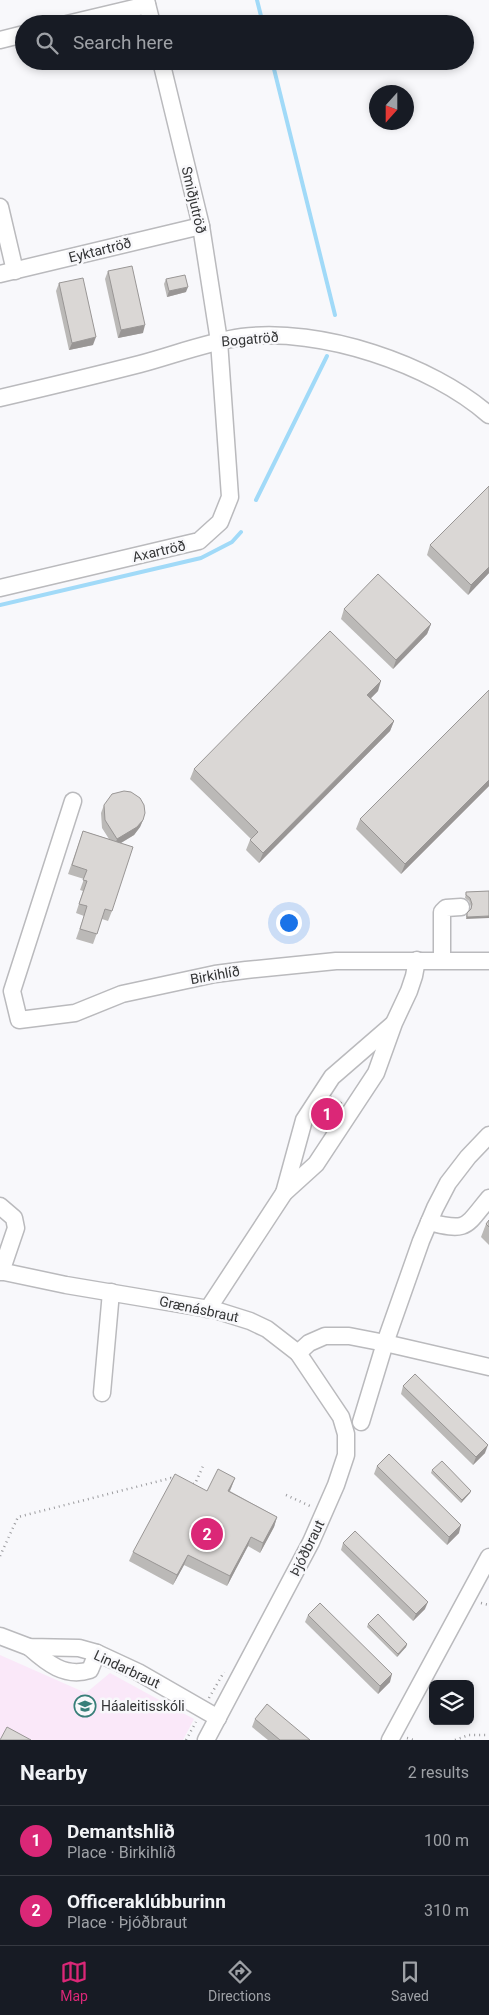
<!DOCTYPE html>
<html lang="en">
<head>
<meta charset="utf-8">
<style>
  body { margin:0; font-family:Roboto,sans-serif; background:#242831; color:#f1f3f6 }
  .controls { position:absolute; right:15px; bottom:15px; display:grid; overflow:hidden; border-radius:8px; box-shadow:0 2px 8px #0003 }
  .controls button { width:45px; height:45px; display:grid; place-items:center; padding:0; border:0; border-bottom:1px solid #363941; background:#171b24; color:#f1f3f6; font:25px sans-serif }
  .compass { position:absolute; left:369px; top:85px; width:45px; height:45px; border-radius:50%; background:#171b24; box-shadow:0 2px 8px #0003; rotate:201deg }
  .you { position:absolute; left:288px; top:922px; width:18px; height:18px; margin:-12px; border:4px solid #fff; border-radius:50%; background:#1a73e8; box-shadow:0 0 0 8px #1a73e833 }
  .badge { display:grid; place-items:center; width:32px; height:32px; border-radius:50%; background:#db2777; color:#fff; font-size:16px; font-weight:700 }
  .pin { position:absolute; translate:-50% -50%; border:2px solid #fff; box-shadow:0 1px 5px #0006 }
  .list { margin:0; padding:0; list-style:none }
  h2 { display:flex; justify-content:space-between; align-items:center; height:65px; margin:0; padding:0 20px; font-size:21px }
  h2 small { font-size:16px; font-weight:400; color:#9ea1a6 }
  .list li { display:grid; grid-template-columns:32px 1fr auto; gap:15px; align-items:center; box-sizing:border-box; height:70px; padding:0 20px; border-top:1px solid #363941 }
  .list b { display:block; font-size:19px; white-space:nowrap }
  .list p { margin:0; font-size:16px; white-space:nowrap; color:#9ea1a6 }
  .list em { font-size:16px; font-style:normal; color:#9ea1a6 }
  .icon { flex:none; width:28px; height:28px; fill:none; stroke:currentColor; stroke-width:2; stroke-linecap:round; stroke-linejoin:round }
  .map { position:relative; flex:none; width:489px; height:1740px; overflow:hidden }
  .search { position:absolute; background:#171b24; box-shadow:0 2px 8px #0003; left:15px; right:15px; top:15px; height:55px; display:flex; align-items:center; gap:12px; box-sizing:border-box; padding:0 18px; border-radius:28px; color:#9ea1a6; font-size:19px }
  .sheet { height:205px; background:#171b24 }
  nav { display:flex; justify-content:space-around; align-items:center; box-sizing:border-box; height:70px; border-top:1px solid #363941; background:#171b24; font-size:14px; color:#9ea1a6 }
  nav a { display:grid; justify-items:center; gap:2px }
  nav .on { color:#db2777 }
  .map>svg:first-child { display:block }
</style>
</head>
<body>
<div class="map">
<svg width="489" height="1740" viewBox="0 0 489 1740">
  <rect width="100%" height="100%" fill="#f8f8fb"/>
  <path fill="#fae8f9" d="M 0,1655 L 86,1693 L 110,1673 L 194,1719 L 183,1740 L 0,1740 Z"/>
  <g fill="none" stroke-linecap="round" stroke-linejoin="round">
    <g stroke="#a1daf8" stroke-width="4">
      <path d="M 257,0 L 263,24"/>
      <path d="M 272,61 L 335,315"/>
      <path d="M 256,500 L 327,356"/>
      <path d="M 0,605 L 201,558 L 232,542 L 241,532"/>
    </g>
    <g stroke="#bababd" stroke-width="19">
      <g id="minor">
        <path d="M 146,0 L 152,24"/>
        <path d="M 67,24 L 147,5"/>
        <path d="M 0,40 L 24,34"/>
        <path d="M 0,207 L 15,271"/>
        <path d="M 0,274 L 201,226"/>
        <path d="M 0,398 C 47,387 93,376 140,364 C 174,355 207,342 242,337 C 320,327 431,364 489,415"/>
        <path d="M 0,588 L 199,541 L 220,522 L 230,497 L 219,341 L 201,226 L 161,61"/>
        <path d="M 73,801 L 12,991 L 19,1020 L 75,1013 L 122,994 L 215,974 L 246,970 L 336,961 L 489,961"/>
        <path d="M 442,960 L 442,912 L 446,908 L 461,907"/>
        <path d="M 284,1193 L 304,1120 L 332,1077 L 392,1025"/>
        <path d="M 0,1206 L 14,1218 L 16,1228 L 1,1272"/>
        <path d="M 429,1222 C 468,1232 465,1227 489,1198"/>
        <path d="M 0,1271 L 66,1285 L 215,1310 L 250,1321 L 267,1329 L 298,1353 L 341,1417 L 346,1434 L 346,1455 L 336,1485 L 311,1542 L 206,1740"/>
        <path d="M 208,1309 L 284,1193 L 316,1164 L 376,1073 L 394,1023 L 409,991 L 414,976 L 417,960"/>
        <path d="M 298,1353 L 309,1343 L 325,1336 L 349,1336 L 385,1343 L 489,1367"/>
        <path d="M 102,1393 L 111,1292"/>
        <path d="M 361,1422 L 385,1343 L 421,1241 L 435,1208 L 448,1183 L 468,1157 L 489,1135"/>
        <path d="M 0,1636 L 29,1647 L 79,1648 L 97,1653 L 138,1672 L 218,1718"/>
        <path d="M 29,1647 C 47,1663 65,1678 90,1670 L 97,1653"/>
        <path d="M 390,1740 L 489,1557"/>
      </g>
    </g>
    <g stroke="#9b9b9e" stroke-width="2.5" stroke-dasharray="1 4" stroke-linecap="butt">
      <path d="M 193,1484 L 195,1484 L 203,1466"/>
      <path d="M 286,1495 L 310,1506 L 309,1508"/>
      <path d="M 0,1556 L 18,1517 L 171,1478 L 175,1479"/>
      <path d="M 481,1603 L 489,1605"/>
      <path d="M 209,1698 L 224,1672"/>
      <path d="M 407,1738 L 414,1740"/>
      <path d="M 186,1740 L 196,1722"/>
      <path d="M 455,1740 L 469,1735 L 489,1735"/>
    </g>
    <use href="#minor" stroke="#fff" stroke-width="16"/>
  </g>
  <g fill="#bbb9b7">
    <path d="M 108,271 L 143,333 L 118,338 L 105,279 Z"/>
    <path d="M 166,279 L 186,292 L 167,297 L 164,284 Z"/>
    <path d="M 59,283 L 93,345 L 69,350 L 56,291 Z"/>
    <path d="M 489,486 L 489,573 L 468,595 L 427,555 L 430,545 Z"/>
    <path d="M 344,609 L 431,624 L 427,634 L 393,669 L 341,619 Z"/>
    <path d="M 489,690 L 489,786 L 401,874 L 356,829 L 360,819 Z"/>
    <path d="M 378,691 L 371,698 L 394,721 L 390,731 L 259,863 L 246,850 L 250,840 L 251,839 L 190,779 L 194,769 Z"/>
    <path d="M 104,805 L 143,820 L 140,827 L 134,835 L 121,843 L 112,911 L 108,921 L 102,919 L 93,944 L 76,939 L 84,916 L 76,913 L 83,891 L 80,890 L 84,879 L 68,874 L 83,831 L 109,839 L 102,828 L 101,813 Z"/>
    <path d="M 489,891 L 466,919 L 466,916 L 467,913 L 470,910 L 471,907 L 469,901 L 465,898 L 466,892 Z"/>
    <path d="M 342,1103 L 341,1108 L 327,1129 L 315,1121 L 317,1116 Z"/>
    <path d="M 489,1220 L 489,1245 L 481,1237 L 486,1224 Z"/>
    <path d="M 403,1386 L 485,1453 L 473,1465 L 401,1394 Z"/>
    <path d="M 377,1466 L 459,1533 L 447,1545 L 374,1474 Z"/>
    <path d="M 432,1470 L 471,1491 L 470,1493 L 461,1503 L 431,1473 Z"/>
    <path d="M 235,1478 L 230,1491 L 277,1517 L 274,1527 L 260,1553 L 248,1546 L 227,1586 L 184,1565 L 173,1585 L 129,1561 L 133,1552 L 207,1491 Z"/>
    <path d="M 343,1543 L 425,1609 L 413,1621 L 341,1550 Z"/>
    <path d="M 308,1615 L 390,1682 L 378,1694 L 305,1622 Z"/>
    <path d="M 368,1624 L 407,1644 L 406,1647 L 397,1657 L 367,1627 Z"/>
    <path d="M 255,1719 L 310,1740 L 268,1740 L 252,1727 Z"/>
  </g>
  <g fill="#999695">
    <path d="M 188,287 L 186,292 L 167,297 L 169,291 Z"/>
    <path d="M 145,325 L 143,333 L 118,338 L 121,330 Z"/>
    <path d="M 96,337 L 93,345 L 69,350 L 72,343 Z"/>
    <path d="M 489,567 L 489,573 L 468,595 L 471,585 Z"/>
    <path d="M 431,624 L 427,634 L 393,669 L 396,660 Z"/>
    <path d="M 381,681 L 378,691 L 364,705 L 367,695 Z"/>
    <path d="M 394,721 L 390,731 L 259,863 L 263,853 Z"/>
    <path d="M 489,780 L 489,786 L 401,874 L 405,864 Z"/>
    <path d="M 143,820 L 140,827 L 134,835 L 114,847 L 117,839 Z"/>
    <path d="M 489,916 L 489,918 L 466,919 L 467,917 Z"/>
    <path d="M 342,1103 L 341,1108 L 327,1129 L 329,1123 Z"/>
    <path d="M 488,1445 L 485,1453 L 473,1465 L 476,1457 Z"/>
    <path d="M 235,1478 L 231,1488 L 225,1500 L 228,1491 Z"/>
    <path d="M 471,1491 L 470,1493 L 461,1503 L 462,1500 Z"/>
    <path d="M 277,1517 L 274,1527 L 260,1553 L 263,1543 Z"/>
    <path d="M 461,1525 L 459,1533 L 447,1545 L 449,1537 Z"/>
    <path d="M 251,1537 L 248,1546 L 227,1586 L 230,1576 Z"/>
    <path d="M 188,1555 L 184,1565 L 173,1585 L 177,1575 Z"/>
    <path d="M 428,1602 L 425,1609 L 413,1621 L 416,1614 Z"/>
    <path d="M 407,1644 L 406,1647 L 397,1657 L 398,1654 Z"/>
    <path d="M 392,1674 L 390,1682 L 378,1694 L 380,1686 Z"/>
  </g>
  <g fill="#dad7d5" stroke="#999695">
    <path d="M 132,266 L 145,325 L 121,330 L 108,271 Z"/>
    <path d="M 185,275 L 188,287 L 169,291 L 166,279 Z"/>
    <path d="M 83,278 L 96,337 L 72,343 L 59,283 Z"/>
    <path d="M 489,486 L 489,567 L 471,585 L 430,545 Z"/>
    <path d="M 378,574 L 431,624 L 396,660 L 344,609 Z"/>
    <path d="M 330,631 L 381,681 L 367,695 L 394,721 L 263,853 L 250,840 L 258,832 L 194,769 Z"/>
    <path d="M 489,690 L 489,780 L 405,864 L 360,819 Z"/>
    <path d="M 124,791 L 131,792 L 140,798 L 144,805 L 145,813 L 143,820 L 137,827 L 117,839 L 105,820 L 104,805 L 112,794 Z"/>
    <path d="M 83,831 L 133,847 L 112,911 L 105,909 L 97,934 L 80,929 L 87,906 L 79,904 L 87,881 L 83,880 L 87,870 L 72,865 Z"/>
    <path d="M 489,891 L 489,916 L 467,917 L 467,913 L 471,909 L 472,904 L 470,898 L 466,895 L 466,892 Z"/>
    <path d="M 330,1096 L 342,1103 L 329,1123 L 317,1116 Z"/>
    <path d="M 489,1220 L 489,1227 L 486,1224 Z"/>
    <path d="M 415,1374 L 488,1445 L 476,1457 L 403,1386 Z"/>
    <path d="M 389,1454 L 461,1525 L 449,1537 L 377,1466 Z"/>
    <path d="M 442,1461 L 471,1491 L 462,1500 L 432,1470 Z"/>
    <path d="M 218,1469 L 235,1478 L 228,1491 L 277,1517 L 263,1543 L 251,1537 L 230,1576 L 188,1555 L 177,1575 L 133,1552 L 175,1474 L 207,1491 Z"/>
    <path d="M 355,1531 L 428,1602 L 416,1614 L 343,1543 Z"/>
    <path d="M 320,1603 L 392,1674 L 380,1686 L 308,1615 Z"/>
    <path d="M 378,1614 L 407,1644 L 398,1654 L 368,1624 Z"/>
    <path d="M 267,1704 L 310,1740 L 280,1740 L 255,1719 Z"/>
    <path d="M 7,1727 L 31,1740 L 0,1740 Z"/>
  </g>
  <defs>
    <g id="school-ring" transform="scale(1.125)"><circle r="9.5" fill="#f8f8fb" stroke="#387f79" stroke-width="1.5"/><path d="M0-5L7-2L0 1L-7-2ZM-4 1L0 2.5L4 1V4Q0 6-4 4Z" fill="#387f79"/></g>
  </defs>
  <g fill-rule="evenodd">
    <use href="#school-ring" x="85" y="1706"/>
  </g>
  <g text-anchor="middle" stroke-width="5" stroke-linejoin="round" paint-order="stroke">
    <g font-size="14" fill="#343536" stroke="#f8f8fb">
      <text transform="translate(194 200) rotate(77)" y="5">Smiðjutröð</text>
      <text transform="translate(100 250) rotate(-14)" y="5">Eyktartröð</text>
      <text transform="translate(250 339) rotate(-5)" y="5">Bogatröð</text>
      <text transform="translate(159 551) rotate(-13)" y="5">Axartröð</text>
      <text transform="translate(215 975) rotate(-10)" y="5">Birkihlíð</text>
      <text transform="translate(199 1309) rotate(12)" y="5">Grænásbraut</text>
      <text transform="translate(307 1548) rotate(-64)" y="5">Þjóðbraut</text>
      <text transform="translate(127 1669) rotate(25)" y="5">Lindarbraut</text>
    </g>
    <g font-size="14" fill="#343536" stroke="#f8f8fb" text-anchor="start">
      <text x="101" y="1711">Háaleitisskóli</text>
    </g>
  </g>
</svg>
<div class="controls">
<button><svg class="icon" aria-label="layers" viewBox="0 0 24 24"><path d="M12 4l9 5-9 5-9-5zM3 14l9 5 9-5"/></svg></button>
</div>
<svg class="compass" viewBox="-18 -18 36 36"><path d="M0-13l5 13h-10z" fill="#e53935"/><path d="M0 13l5-13h-10z" fill="#9ea1a6"/></svg>
<div class="you"></div>
<div class="pin badge" style="left:327px;top:1114px">1</div>
<div class="pin badge" style="left:207px;top:1534px">2</div>
<div class="search"><svg class="icon" aria-label="search" viewBox="0 0 24 24"><circle cx="10" cy="10" r="6"/><path d="M15 15l6 6"/></svg>Search here</div>
</div>
<section class="sheet">
<h2>Nearby<small>2 results</small></h2>
<ul class="list">
<li><span class="badge">1</span><div><b>Demantshlið</b><p>Place · Birkihlíð</p></div><em>100 m</em></li>
<li><span class="badge">2</span><div><b>Officeraklúbburinn</b><p>Place · Þjóðbraut</p></div><em>310 m</em></li>
</ul>
</section>
<nav>
<a class="on"><svg class="icon" aria-label="map" viewBox="0 0 24 24"><path d="M3 6l6-2 6 2 6-2v14l-6 2-6-2-6 2zM9 4v14M15 6v14"/></svg>Map</a>
<a><svg class="icon" aria-label="directions" viewBox="0 0 24 24"><path d="M12 3l9 9-9 9-9-9zM9 14v-3h6M13 9l2 2-2 2"/></svg>Directions</a>
<a><svg class="icon" aria-label="saved" viewBox="0 0 24 24"><path d="M7 4h10v16l-5-4-5 4z"/></svg>Saved</a>
</nav>
</body>
</html>
